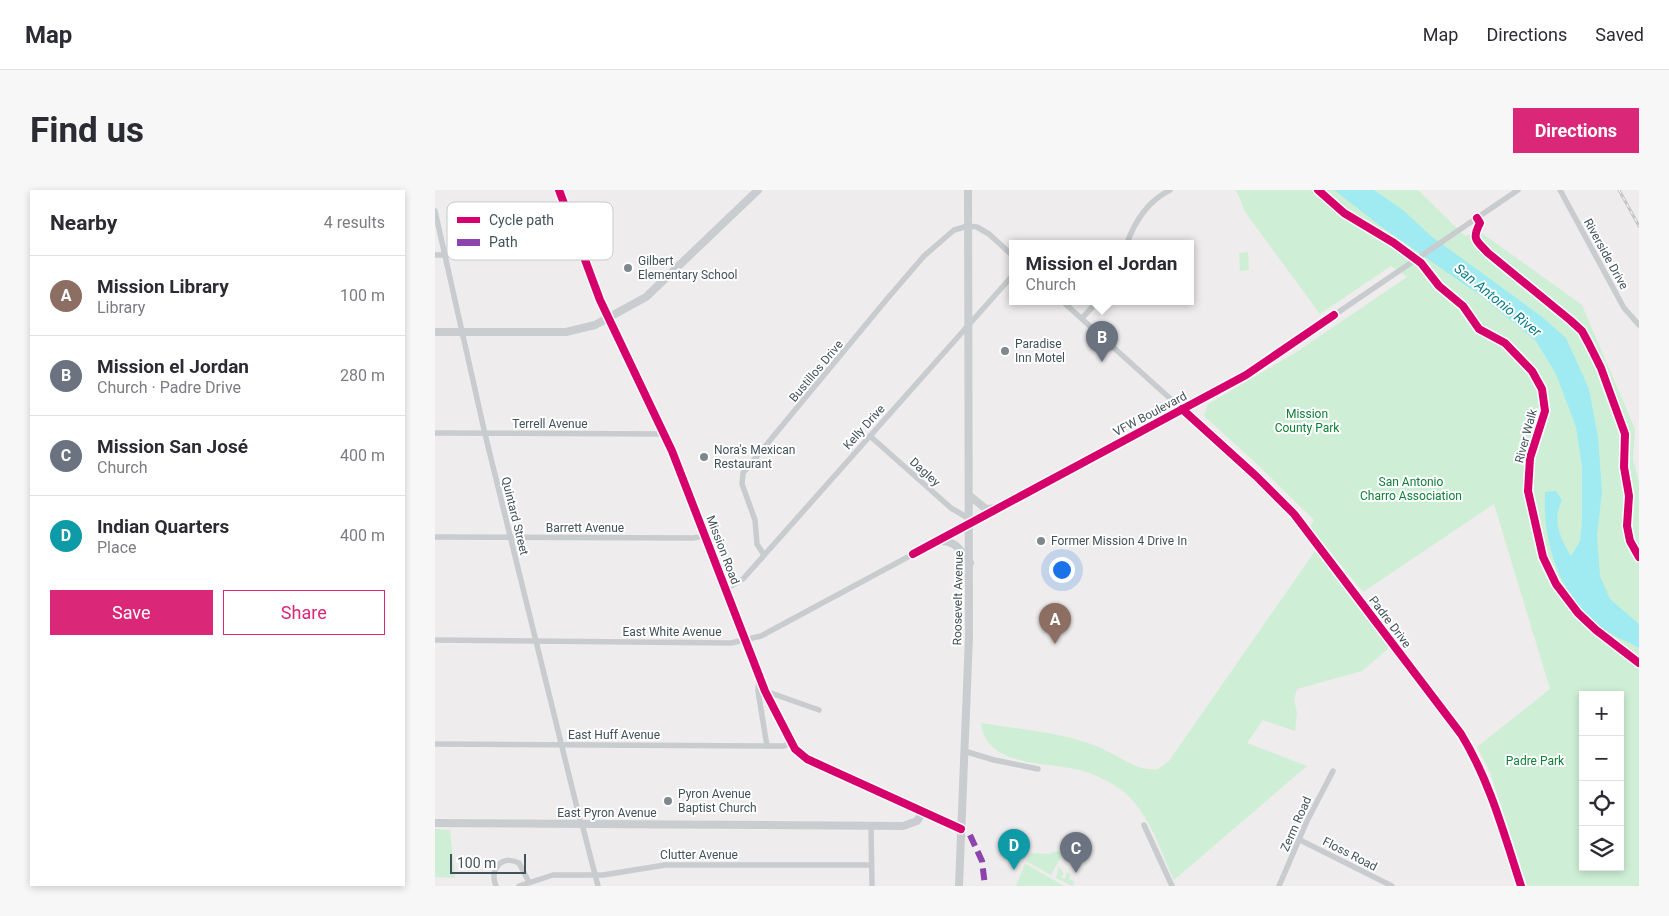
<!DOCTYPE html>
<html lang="en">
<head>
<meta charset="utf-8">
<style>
  body { margin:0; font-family:Roboto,sans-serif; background:#f7f7f7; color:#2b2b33 }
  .controls { position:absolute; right:15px; bottom:15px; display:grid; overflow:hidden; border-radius:0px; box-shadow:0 2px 8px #0003 }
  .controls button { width:45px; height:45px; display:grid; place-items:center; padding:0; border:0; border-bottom:1px solid #e1e1e2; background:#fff; color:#2b2b33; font:25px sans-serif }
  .scale { position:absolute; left:15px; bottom:12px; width:76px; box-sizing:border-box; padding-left:5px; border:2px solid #42525a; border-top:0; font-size:14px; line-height:18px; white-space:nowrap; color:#42525a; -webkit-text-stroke:4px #fff; paint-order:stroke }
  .you { position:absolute; left:626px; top:379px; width:18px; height:18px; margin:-12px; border:4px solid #fff; border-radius:50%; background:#1a73e8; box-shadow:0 0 0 8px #1a73e833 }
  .badge { display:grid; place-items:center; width:32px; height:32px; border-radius:50%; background:#db2777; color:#fff; font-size:16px; font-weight:700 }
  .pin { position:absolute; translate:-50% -41px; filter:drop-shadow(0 1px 2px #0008) }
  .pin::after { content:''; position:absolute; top:26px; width:18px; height:15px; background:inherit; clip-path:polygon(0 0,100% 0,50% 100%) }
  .popup { position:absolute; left:574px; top:50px; width:185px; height:65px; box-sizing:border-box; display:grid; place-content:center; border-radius:0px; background:#fff; filter:drop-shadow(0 1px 4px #0005); font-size:16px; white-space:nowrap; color:#7c7c81 }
  .popup b { font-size:19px; color:#2b2b33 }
  .popup::after { content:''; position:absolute; left:50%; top:100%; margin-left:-10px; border:10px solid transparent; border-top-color:#fff }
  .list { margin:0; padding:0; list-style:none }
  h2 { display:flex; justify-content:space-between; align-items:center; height:65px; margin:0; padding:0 20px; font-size:21px }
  h2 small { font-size:16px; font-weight:400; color:#7c7c81 }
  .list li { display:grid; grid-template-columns:32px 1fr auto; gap:15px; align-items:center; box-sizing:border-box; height:80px; padding:0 20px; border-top:1px solid #e1e1e2 }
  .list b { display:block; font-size:19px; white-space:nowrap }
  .list p { margin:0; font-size:16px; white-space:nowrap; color:#7c7c81 }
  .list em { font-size:16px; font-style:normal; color:#7c7c81 }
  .actions { display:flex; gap:10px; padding:15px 20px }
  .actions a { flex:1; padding:11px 0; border:1px solid #db2777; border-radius:0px; text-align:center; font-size:18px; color:#db2777 }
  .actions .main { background:#db2777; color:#fff }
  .icon { flex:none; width:28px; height:28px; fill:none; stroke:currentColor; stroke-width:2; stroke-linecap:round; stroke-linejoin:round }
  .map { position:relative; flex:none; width:1204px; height:696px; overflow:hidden; border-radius:0px }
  header { display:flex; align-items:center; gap:30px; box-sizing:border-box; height:70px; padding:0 25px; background:#fff; border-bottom:1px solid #e1e1e2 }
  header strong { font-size:24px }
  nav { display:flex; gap:28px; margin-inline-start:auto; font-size:18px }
  .intro { display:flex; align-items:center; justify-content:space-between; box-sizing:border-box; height:120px; padding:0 30px }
  h1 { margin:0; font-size:35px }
  .button { padding:12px 22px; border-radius:0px; background:#db2777; color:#fff; font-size:18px; font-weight:700 }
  main { display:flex; gap:30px; padding:0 30px }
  aside { flex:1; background:#fff; border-radius:0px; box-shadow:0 2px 8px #0003 }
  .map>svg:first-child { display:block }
</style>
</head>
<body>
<header>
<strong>Map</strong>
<nav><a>Map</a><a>Directions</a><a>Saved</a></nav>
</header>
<div class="intro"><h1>Find us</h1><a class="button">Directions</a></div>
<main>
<aside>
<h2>Nearby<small>4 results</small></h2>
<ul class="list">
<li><span class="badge" style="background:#8d6e63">A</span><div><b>Mission Library</b><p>Library</p></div><em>100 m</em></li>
<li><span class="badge" style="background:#6b7280">B</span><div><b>Mission el Jordan</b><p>Church · Padre Drive</p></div><em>280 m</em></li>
<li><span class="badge" style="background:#6b7280">C</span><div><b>Mission San José</b><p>Church</p></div><em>400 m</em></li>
<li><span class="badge" style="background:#0f9aa8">D</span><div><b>Indian Quarters</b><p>Place</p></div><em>400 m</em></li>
</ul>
<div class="actions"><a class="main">Save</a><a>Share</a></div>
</aside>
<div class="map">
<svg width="1204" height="696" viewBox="0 0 1204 696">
  <rect width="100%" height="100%" fill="#eeecec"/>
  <g fill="#ceefd5" fill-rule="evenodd">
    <path d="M 801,0 L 983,0 L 1030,46 L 1044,41 L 1147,115 L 1200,239 L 1198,269 L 1204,292 L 1204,696 L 1092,696 L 1055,582 L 1042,557 L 1115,499 L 1059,314 L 928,402 L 875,337 L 879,330 L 822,274 L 769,226 L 773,214 L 860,163 L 972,87 L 956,76 L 885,124 L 810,22 ZM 1148,505 L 1185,505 L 1185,677 L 1148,677 Z"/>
    <path d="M 813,62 L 814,80 L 805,81 L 804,63 Z"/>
    <path d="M 880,361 L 954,458 L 927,481 L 862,499 L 859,509 L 862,523 L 860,541 L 828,530 L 812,553 L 872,576 L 739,690 C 725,660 713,619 685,599 C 672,590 655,582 640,579 C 607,572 551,576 546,533 C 583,539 632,543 666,558 C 684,566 703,582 723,579 L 734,571 Z"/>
    <path d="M 0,639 L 15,640 L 20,688 L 0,687 Z"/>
    <path d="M 622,661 L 627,665 L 616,685 L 591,671 L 596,663 L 614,664 Z"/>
    <path d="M 590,674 L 591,674 L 629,696 L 581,696 Z"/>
    <path d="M 624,677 L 629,684 L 626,687 L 630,689 L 632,682 L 636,685 L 634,689 L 639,691 L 638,696 L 621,688 Z"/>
  </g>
  <path fill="#9febf1" d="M 899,0 L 939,0 L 968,20 L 996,46 L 1106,126 L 1131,148 L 1154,199 L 1163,247 L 1167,301 L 1162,346 L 1165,386 L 1175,409 L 1204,434 L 1204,458 C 1192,451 1177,446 1167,438 C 1123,403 1108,355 1110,302 L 1121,301 L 1127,310 C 1117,330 1125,348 1136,366 L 1145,351 L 1147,333 L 1147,276 L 1141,237 L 1121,184 L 1101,151 L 1046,106 L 948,38 Z"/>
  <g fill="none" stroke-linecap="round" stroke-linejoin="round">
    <g stroke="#c8ccce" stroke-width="5.5">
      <path d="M 1125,0 L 1189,118 L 1204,135"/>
      <path d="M 0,21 L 50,244 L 146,634"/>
      <path d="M 692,53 C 700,31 713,11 735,0"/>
      <path d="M 0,65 L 147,64"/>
      <path d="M 627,111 L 821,286 L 859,324 L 1034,557 L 1056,604 L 1086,696"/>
      <path d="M 647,128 L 663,111"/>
      <path d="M 0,243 L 230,244"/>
      <path d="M 435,246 L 516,318 L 535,329"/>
      <path d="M 0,347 L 258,348 L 270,346"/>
      <path d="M 329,365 L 322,354 L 320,330 L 307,294 L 308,283 L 452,109 L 489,66 L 519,40 L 533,36 L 542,37 L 554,44 L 578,66"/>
      <path d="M 291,399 L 308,389 L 578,85"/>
      <path d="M 0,450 L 296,453 L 326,446 L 811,185 L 1083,0"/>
      <path d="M 324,489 L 323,501 L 332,556"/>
      <path d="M 330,501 L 384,520"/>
      <path d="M 0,554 L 332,556 L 349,556 L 357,552"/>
      <path d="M 529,561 L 559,570 L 603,579"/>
      <path d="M 147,634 L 163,696"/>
      <path d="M 709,635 L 737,696"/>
      <path d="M 436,636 L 437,696"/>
      <path d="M 865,650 L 957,696"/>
      <path d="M 61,696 C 54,680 66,664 84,673 L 94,692"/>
      <path d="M 84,696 L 118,685 L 168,685 L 230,675 L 436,675"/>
      <path d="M 844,696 L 872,631 L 898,581"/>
    </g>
    <g stroke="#c9cdcf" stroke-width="8">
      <path d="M 124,0 L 165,110 L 237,261 L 330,501 L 360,559 L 372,569 L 526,639"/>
      <path d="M 0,142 L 131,142 L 160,135 L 211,107 L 323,0"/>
      <path d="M 535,306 L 551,319 L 565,318"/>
      <path d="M 503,351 C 521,350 525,360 535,373"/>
      <path d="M 0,633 L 468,636 L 482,631 L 488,622"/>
      <path d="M 524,696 L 534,447 L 533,0"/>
    </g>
    <g stroke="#c3c5c7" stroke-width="3">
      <path id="rail" d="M 1184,0 L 1204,36"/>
    </g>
    <use href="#rail" stroke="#fff" stroke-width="1" stroke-dasharray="4" stroke-linecap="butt"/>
    <path stroke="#8e44ad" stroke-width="6" stroke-dasharray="12 6" stroke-linecap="butt" d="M 535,645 L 547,671 L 550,696"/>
    <g stroke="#fff" stroke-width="11">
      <g id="cycleway">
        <path d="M 124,0 L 165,110 L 237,261 L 330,501 L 360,559 L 372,569 L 526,639"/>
        <path d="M 883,0 L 909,23 L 959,53 L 986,73 L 1004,96 L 1028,116 L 1044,139 L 1070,153 L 1097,181 L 1107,199 L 1110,221 L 1095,268 L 1093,301 L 1108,367 L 1121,394 L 1143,423 L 1161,440 L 1204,473"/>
        <path d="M 1042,28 L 1045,33 C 1036,50 1042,51 1053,63 L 1135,130 L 1147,141 L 1154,154 L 1166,178 L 1190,244 L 1189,277 L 1194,306 L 1192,336 L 1195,351 L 1204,367"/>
        <path d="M 747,219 L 821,286 L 859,324 L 1026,544 C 1055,591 1069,644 1086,696"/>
        <path d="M 478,364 L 811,185 L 899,125"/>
      </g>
    </g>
    <use href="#cycleway" stroke="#d6006c" stroke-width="8"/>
  </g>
  <g fill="#7e888d" stroke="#fff" stroke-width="2">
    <circle cx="193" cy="78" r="5"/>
    <circle cx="570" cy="161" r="5"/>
    <circle cx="269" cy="267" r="5"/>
    <circle cx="606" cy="351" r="5"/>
    <circle cx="233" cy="611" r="5"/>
  </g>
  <g text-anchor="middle" stroke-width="4" stroke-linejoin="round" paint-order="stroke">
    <g font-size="12" fill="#42525a" stroke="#fff">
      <text transform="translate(1171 64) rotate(61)" y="4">Riverside Drive</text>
      <text transform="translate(381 181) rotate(-50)" y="4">Bustillos Drive</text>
      <text transform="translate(715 224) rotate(-28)" y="4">VFW Boulevard</text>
      <text x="115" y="238">Terrell Avenue</text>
      <text transform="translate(429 237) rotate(-48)" y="4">Kelly Drive</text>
      <text transform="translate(1091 246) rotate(-75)" y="4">River Walk</text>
      <text transform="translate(490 282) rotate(42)" y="4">Dagley</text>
      <text transform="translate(80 326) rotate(76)" y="4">Quintard Street</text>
      <text x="150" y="342">Barrett Avenue</text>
      <text transform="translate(288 360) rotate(69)" y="4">Mission Road</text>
      <text transform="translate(523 408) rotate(-89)" y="4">Roosevelt Avenue</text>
      <text transform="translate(955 432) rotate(53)" y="4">Padre Drive</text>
      <text x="237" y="446">East White Avenue</text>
      <text x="179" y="549">East Huff Avenue</text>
      <text x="172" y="627">East Pyron Avenue</text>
      <text transform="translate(861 634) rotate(-66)" y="4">Zerm Road</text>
      <text transform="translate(915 664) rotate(27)" y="4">Floss Road</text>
      <text x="264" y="669">Clutter Avenue</text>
    </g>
    <g font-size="12" fill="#42525a" stroke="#fff" text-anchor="start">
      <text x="203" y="75">Gilbert<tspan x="203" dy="14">Elementary School</tspan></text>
      <text x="580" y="158">Paradise<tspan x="580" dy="14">Inn Motel</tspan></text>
      <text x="279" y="264">Nora's Mexican<tspan x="279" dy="14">Restaurant</tspan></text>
      <text x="616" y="355">Former Mission 4 Drive In</text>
      <text x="243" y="608">Pyron Avenue<tspan x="243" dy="14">Baptist Church</tspan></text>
    </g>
    <g font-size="12" fill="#0e8037" stroke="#fff">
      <text x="872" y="228">Mission<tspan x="872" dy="14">County Park</tspan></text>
      <text x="976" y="296">San Antonio<tspan x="976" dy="14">Charro Association</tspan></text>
      <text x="1100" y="575">Padre Park</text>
    </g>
    <g font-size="14" font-style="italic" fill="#047f88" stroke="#fff">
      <text transform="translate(1063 110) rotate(39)" y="5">San Antonio River</text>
    </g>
  </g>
  <rect x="12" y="12" width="166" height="58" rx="8" fill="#fff" stroke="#c6cbce" stroke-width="1"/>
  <rect x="22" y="27" width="23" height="6" fill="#d6006c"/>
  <rect x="22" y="49" width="23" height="7" fill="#8e44ad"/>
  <g font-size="14" fill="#42525a">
    <text x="54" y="35">Cycle path</text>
    <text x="54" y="57">Path</text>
  </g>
</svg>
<div class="controls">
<button>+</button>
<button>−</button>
<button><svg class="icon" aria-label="locate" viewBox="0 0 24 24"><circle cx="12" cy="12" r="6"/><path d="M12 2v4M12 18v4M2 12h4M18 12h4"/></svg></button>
<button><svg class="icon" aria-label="layers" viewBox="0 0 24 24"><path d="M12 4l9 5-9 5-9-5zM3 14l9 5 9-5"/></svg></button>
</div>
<div class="scale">100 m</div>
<div class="you"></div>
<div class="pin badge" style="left:620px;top:454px;background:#8d6e63">A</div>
<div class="pin badge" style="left:667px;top:172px;background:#6b7280">B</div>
<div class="popup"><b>Mission el Jordan</b>Church</div>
<div class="pin badge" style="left:641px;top:683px;background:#6b7280">C</div>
<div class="pin badge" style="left:579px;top:680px;background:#0f9aa8">D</div>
</div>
</main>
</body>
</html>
